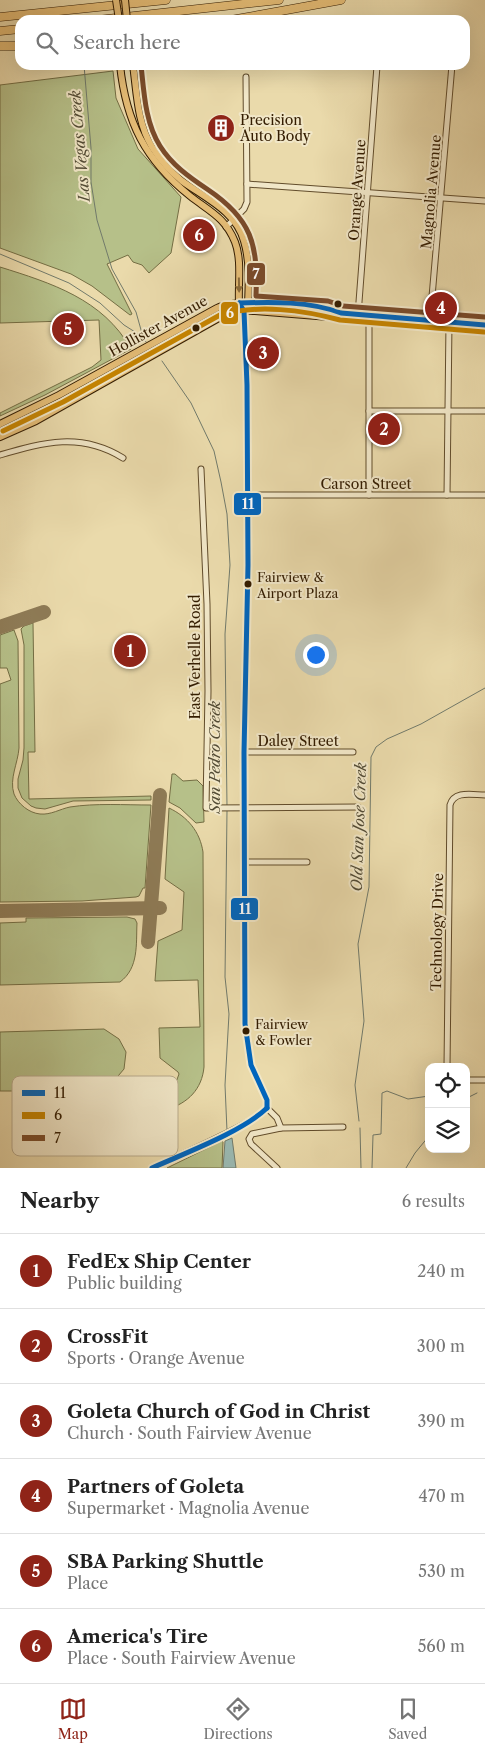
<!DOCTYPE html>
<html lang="en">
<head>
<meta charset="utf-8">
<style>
  body { margin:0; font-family:"Libre Caslon Text",serif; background:#f2f2f2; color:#222 }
  .controls { position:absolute; right:15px; bottom:15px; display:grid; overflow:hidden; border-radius:10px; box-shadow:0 5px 20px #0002 }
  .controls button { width:45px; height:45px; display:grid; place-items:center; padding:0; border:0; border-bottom:1px solid #e0e0e0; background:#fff; color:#222; font:25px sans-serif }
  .you { position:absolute; left:315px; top:654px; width:18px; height:18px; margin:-12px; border:4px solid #fff; border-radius:50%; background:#1a73e8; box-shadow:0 0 0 8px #1a73e833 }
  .badge { display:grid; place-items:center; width:32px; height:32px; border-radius:50%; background:#8f2418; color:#fff; font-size:16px; font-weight:700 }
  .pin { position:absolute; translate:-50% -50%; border:2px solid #fff; box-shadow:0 1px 5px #0006 }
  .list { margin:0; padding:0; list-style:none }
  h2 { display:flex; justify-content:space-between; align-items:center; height:65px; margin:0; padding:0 20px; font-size:21px }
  h2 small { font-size:16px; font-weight:400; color:#767676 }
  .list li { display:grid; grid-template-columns:32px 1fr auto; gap:15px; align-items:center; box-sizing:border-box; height:75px; padding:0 20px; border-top:1px solid #e0e0e0 }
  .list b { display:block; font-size:19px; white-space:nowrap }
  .list p { margin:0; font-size:16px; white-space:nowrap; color:#767676 }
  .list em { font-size:16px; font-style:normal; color:#767676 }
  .icon { flex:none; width:28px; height:28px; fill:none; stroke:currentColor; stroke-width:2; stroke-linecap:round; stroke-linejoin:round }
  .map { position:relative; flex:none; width:485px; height:1168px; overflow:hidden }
  .search { position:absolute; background:#fff; box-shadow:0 5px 20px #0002; left:15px; right:15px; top:15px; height:55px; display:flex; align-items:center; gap:12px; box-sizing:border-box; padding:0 18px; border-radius:15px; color:#767676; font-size:19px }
  .sheet { height:515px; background:#fff }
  nav { display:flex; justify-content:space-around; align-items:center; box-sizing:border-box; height:70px; border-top:1px solid #e0e0e0; background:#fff; font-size:14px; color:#767676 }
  nav a { display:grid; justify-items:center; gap:2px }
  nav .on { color:#8f2418 }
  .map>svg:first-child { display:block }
</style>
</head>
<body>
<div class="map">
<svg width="485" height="1168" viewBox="0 0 485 1168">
  <rect width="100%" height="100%" fill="#eadaab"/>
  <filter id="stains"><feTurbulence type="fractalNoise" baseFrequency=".004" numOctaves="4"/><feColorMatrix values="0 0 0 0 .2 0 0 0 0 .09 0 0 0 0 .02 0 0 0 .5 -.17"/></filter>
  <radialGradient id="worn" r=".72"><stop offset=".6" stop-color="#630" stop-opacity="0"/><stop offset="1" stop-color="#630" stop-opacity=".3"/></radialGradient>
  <g fill="#b6c089" stroke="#746e44">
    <path d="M 113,71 L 116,98 L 138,149 L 181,197 L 171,253 L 149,273 L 142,265 L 133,262 L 128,255 L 107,264 L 132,314 L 130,315 L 92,286 L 71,274 L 0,248 L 0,85 Z"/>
    <path d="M 0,267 C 51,283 103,299 131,349 L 45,395 L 0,416 L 0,413 L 92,367 L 101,360 L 99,320 L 0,323 Z"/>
    <path d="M 33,623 L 35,752 L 28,752 L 29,799 L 151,796 L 151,800 L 73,801 L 45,809 L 36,808 L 31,806 L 22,798 L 18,788 L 18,779 L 23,760 L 24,748 L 24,645 L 21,629 L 24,626 Z"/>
    <path d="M 14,630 L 18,641 L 19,748 C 18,763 9,779 14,794 C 18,804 29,813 40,814 C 51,815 60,809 70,807 C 95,803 125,805 151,805 L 145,888 L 143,888 L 139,896 L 136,897 L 82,901 L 0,902 L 0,684 L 11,680 L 7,668 L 0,668 L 0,635 Z"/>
    <path d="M 172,774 L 175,774 L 183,781 L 197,780 L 203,786 L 204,822 L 196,823 L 180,808 L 169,802 Z"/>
    <path d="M 169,808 C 188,817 200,832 203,852 L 204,1067 C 202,1089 188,1103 168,1109 L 168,1104 L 179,1074 L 178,1072 L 160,1058 L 159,1028 L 200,1027 L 198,980 L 155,981 L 158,941 L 182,930 L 184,892 L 165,879 Z"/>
    <path d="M 127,917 L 135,919 L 137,923 C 136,944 139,968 120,982 L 0,985 L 0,923 L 26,922 L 26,918 Z"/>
    <path d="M 104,1029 L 119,1039 L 126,1052 L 124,1069 L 113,1082 L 96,1086 L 46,1091 L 0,1091 L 0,1032 Z"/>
    <path d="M 222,1141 L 223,1142 L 222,1168 L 167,1168 Z"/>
  </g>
  <path fill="#9ab9b2" stroke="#717a6b" d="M 232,1138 L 236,1168 L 223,1168 L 225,1141 Z"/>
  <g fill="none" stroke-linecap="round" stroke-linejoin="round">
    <g stroke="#717a6b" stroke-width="1">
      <path d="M 84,65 L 91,148 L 91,182 L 97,220 L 112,269 L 136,312 L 143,337"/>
      <path d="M 0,254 L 69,283 L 100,303 L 124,325 L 143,337 L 146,342"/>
      <path d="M 162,361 L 191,403 L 214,451 L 221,482 L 227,514 L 230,565 L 225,634 L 227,807"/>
      <path d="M 227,811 L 225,977 L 229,1014 L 225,1085 L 227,1131"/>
      <path d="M 466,1096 L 469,1097 L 477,1093"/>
      <path d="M 359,1121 L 355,1085 L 364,1021 L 358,944 L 369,887 L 371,757 L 376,747 L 387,739 L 421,724 L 485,688"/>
      <path d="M 360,1128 L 361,1168"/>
      <path d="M 372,1168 L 373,1135 L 381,1134 L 382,1093 L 387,1091 L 408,1099 L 429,1096"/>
      <path d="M 406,1168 L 415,1153 L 429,1136"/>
    </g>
    <g stroke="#8e7b56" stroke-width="14">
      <path d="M 0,627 L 44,612"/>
      <path d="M 0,911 L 160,908"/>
      <path d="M 148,942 L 160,795"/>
    </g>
    <g stroke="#614c2b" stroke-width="7">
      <g id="minor">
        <path d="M 247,184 L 485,201"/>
        <path d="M 226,227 L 244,209 L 247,202 L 246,77"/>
        <path d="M 244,311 L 247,385 L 248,565 L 244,752 L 245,1024 L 251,1065 L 267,1100 L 267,1108"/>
        <path d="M 358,315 L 377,66"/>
        <path d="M 430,320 L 452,65"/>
        <path d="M 369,411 L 485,411"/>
        <path d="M 0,455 C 44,442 81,432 123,458"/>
        <path d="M 201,469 L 207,604 L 208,691 L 206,808 L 358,807"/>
        <path d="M 247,495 L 485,495"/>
        <path d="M 369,495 L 369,316"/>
        <path d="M 447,495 L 449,322"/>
        <path d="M 244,752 L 353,752"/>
        <path d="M 244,862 L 307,862"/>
        <path d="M 447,1067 L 450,805 C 454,790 473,795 485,795"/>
        <path d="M 466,1080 L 485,1080"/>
        <path d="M 267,1108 L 277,1118 L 281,1128"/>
        <path d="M 152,1168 C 171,1159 260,1121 267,1108"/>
        <path d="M 277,1168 L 251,1144 L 249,1139 L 252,1134 L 281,1128 L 343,1127"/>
      </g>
    </g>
    <g stroke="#331c00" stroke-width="8">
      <g id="major">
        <path d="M 120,65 C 126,122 145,160 190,196 C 209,211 225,217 235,242 C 242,260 238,284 239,303 L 241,306"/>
        <path d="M 133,65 C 137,93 137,122 152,147 C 160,160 170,171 182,181 C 205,198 236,211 244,241 C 250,261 249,283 248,303 L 247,305"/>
        <path d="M 0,424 L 59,395 L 217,308 C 237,298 321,303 341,313 L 485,325"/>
        <path d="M 0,437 L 36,421 L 219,318 L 244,311 L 255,311 L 329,317 L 341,313"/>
      </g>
    </g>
    <g stroke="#331c00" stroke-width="9">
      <g id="highway">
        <path d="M 0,17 L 166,0"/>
        <path d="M 98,20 L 279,0"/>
        <path d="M 231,20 L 341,0"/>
        <path d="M 0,31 L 20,29"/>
        <path d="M 0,46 L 20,46"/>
      </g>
    </g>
    <use href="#minor" stroke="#f1e7c8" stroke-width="5"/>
    <use href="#major" stroke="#e5bd76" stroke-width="6"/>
    <use href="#highway" stroke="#e5bd76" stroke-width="8"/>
    <g stroke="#331c00" stroke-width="8" stroke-linecap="butt">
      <g id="major-bridge">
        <path d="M 116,0 L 119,20"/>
        <path d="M 125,0 L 127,20"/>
      </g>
    </g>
    <use href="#major-bridge" stroke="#e5bd76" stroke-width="6"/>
    <g stroke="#f1e7c8" stroke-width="9">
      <g id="bus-1">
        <path d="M 239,303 L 244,311 L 247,385 L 248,565 L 244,752 L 245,1024 L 251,1065 L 267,1100 L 267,1108"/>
        <path d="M 239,303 C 273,302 309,301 341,313 L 485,325"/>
        <path d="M 152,1168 C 185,1153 242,1132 267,1108"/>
      </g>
    </g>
    <g stroke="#f1e7c8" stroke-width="9">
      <path id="bus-2" d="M 3,431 L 63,402 L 220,315 C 257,304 303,310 340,320 L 484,332"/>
    </g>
    <g stroke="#f1e7c8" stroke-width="9">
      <path id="bus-3" d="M 141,65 C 144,92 145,122 160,146 C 172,165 189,177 207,189 C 252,219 258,244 256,296 L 328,301 L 343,306 L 485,317"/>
    </g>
    <use href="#bus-1" stroke="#0065bd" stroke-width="5"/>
    <use href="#bus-2" stroke="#c68400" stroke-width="5"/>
    <use href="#bus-3" stroke="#7a4b2a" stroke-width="5"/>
  </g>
  <defs><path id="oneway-solid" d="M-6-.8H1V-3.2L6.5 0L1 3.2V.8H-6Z" transform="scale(1.25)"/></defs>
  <use fill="#8c6c3b" href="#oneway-solid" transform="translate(239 285) rotate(89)"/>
  <defs>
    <g id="building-disc" transform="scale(1.4375)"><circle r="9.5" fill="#8f2418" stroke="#f1e7c8"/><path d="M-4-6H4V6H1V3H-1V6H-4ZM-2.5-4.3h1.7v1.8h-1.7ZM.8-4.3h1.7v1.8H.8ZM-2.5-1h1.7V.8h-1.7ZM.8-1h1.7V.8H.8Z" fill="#fff"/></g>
  </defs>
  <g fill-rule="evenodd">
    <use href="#building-disc" x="221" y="128"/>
  </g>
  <g fill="#331c00" stroke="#f1e7c8" stroke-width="2">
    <circle cx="338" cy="304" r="4.5"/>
    <circle cx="196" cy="328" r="4.5"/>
    <circle cx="248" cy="584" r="4.5"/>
    <circle cx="246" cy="1031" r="4.5"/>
  </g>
  <g text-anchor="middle" stroke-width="4" stroke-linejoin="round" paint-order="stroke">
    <g font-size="13" fill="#331c00" stroke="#f1e7c8" text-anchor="start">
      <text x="257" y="582">Fairview &amp;<tspan x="257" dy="16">Airport Plaza</tspan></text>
      <text x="255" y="1029">Fairview<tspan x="255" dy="16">&amp; Fowler</tspan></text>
    </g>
    <g font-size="14" fill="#331c00" stroke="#f1e7c8" text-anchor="start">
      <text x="240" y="125">Precision<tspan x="240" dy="16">Auto Body</tspan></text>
    </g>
    <g font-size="14" fill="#331c00" stroke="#f1e7c8">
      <text transform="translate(357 190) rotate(-86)" y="5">Orange Avenue</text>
      <text transform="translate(431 192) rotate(-85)" y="5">Magnolia Avenue</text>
      <text transform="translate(158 326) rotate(-29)" y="5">Hollister Avenue</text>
      <text x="366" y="489">Carson Street</text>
      <text transform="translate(195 657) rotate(-90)" y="5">East Verhelle Road</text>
      <text x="298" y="746">Daley Street</text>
      <text transform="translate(437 932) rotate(-89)" y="5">Technology Drive</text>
    </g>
    <g font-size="15" font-style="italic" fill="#524b35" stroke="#f1e7c8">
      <text transform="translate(80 146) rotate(-95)" y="5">Las Vegas Creek</text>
      <text transform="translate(215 757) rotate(-90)" y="5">San Pedro Creek</text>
      <text transform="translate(359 827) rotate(-88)" y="5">Old San Jose Creek</text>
    </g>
  </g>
  <rect x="12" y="1076" width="166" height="80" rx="8" fill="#f1e7c8" stroke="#b8aa8c" stroke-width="1"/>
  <rect x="22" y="1090" width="23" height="6" fill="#0065bd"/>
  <rect x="22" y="1112" width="23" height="7" fill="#c68400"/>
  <rect x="22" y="1135" width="23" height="6" fill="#7a4b2a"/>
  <g font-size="14" fill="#331c00">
    <text x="54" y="1098">11</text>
    <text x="54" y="1120">6</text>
    <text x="54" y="1143">7</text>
  </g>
  <g stroke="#f1e7c8" stroke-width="2">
    <rect x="246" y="262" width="20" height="24" rx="5" fill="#7a4b2a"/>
    <rect x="220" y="301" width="19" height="24" rx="5" fill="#c68400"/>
    <rect x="233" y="492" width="29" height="24" rx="5" fill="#0065bd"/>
    <rect x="230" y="897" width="29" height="24" rx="5" fill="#0065bd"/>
  </g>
  <g font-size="14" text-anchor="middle" font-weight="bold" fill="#fff">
    <text x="256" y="279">7</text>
    <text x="230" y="318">6</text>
    <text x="248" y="509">11</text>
    <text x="245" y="914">11</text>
  </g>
  <rect width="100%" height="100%" filter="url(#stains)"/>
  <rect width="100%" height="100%" fill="url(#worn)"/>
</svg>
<div class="controls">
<button><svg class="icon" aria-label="locate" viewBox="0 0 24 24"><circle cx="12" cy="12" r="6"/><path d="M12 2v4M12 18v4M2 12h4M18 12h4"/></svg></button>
<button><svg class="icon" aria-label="layers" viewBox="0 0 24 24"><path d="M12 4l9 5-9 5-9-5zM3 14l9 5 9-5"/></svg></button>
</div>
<div class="you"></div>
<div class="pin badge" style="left:130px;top:651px">1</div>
<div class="pin badge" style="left:384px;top:429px">2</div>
<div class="pin badge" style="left:263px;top:353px">3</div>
<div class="pin badge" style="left:441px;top:308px">4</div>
<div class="pin badge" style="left:68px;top:329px">5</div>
<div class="pin badge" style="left:199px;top:235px">6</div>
<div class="search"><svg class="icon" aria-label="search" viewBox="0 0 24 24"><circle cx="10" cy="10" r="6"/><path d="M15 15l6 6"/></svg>Search here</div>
</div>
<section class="sheet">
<h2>Nearby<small>6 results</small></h2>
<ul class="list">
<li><span class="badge">1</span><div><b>FedEx Ship Center</b><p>Public building</p></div><em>240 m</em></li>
<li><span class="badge">2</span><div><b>CrossFit</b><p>Sports · Orange Avenue</p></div><em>300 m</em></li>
<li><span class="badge">3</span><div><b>Goleta Church of God in Christ</b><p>Church · South Fairview Avenue</p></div><em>390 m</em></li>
<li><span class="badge">4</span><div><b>Partners of Goleta</b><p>Supermarket · Magnolia Avenue</p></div><em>470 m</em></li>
<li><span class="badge">5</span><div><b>SBA Parking Shuttle</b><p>Place</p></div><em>530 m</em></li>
<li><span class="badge">6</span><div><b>America's Tire</b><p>Place · South Fairview Avenue</p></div><em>560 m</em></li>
</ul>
</section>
<nav>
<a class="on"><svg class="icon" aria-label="map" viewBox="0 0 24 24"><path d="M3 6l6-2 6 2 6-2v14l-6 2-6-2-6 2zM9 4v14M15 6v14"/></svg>Map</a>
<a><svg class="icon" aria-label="directions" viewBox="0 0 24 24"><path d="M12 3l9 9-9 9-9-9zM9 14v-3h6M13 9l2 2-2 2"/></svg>Directions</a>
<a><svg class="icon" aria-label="saved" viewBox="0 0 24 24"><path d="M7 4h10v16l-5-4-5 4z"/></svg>Saved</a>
</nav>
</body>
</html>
